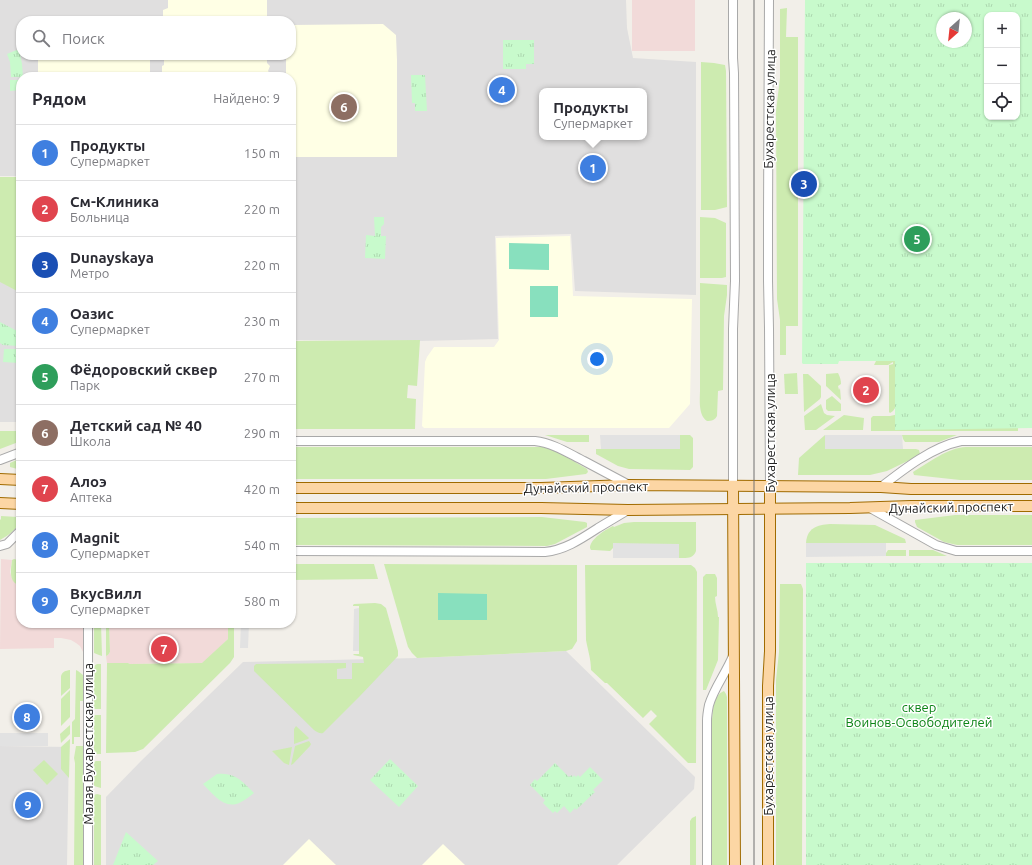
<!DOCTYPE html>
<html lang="ru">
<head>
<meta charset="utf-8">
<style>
  body { margin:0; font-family:Ubuntu,sans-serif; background:#f7f7f7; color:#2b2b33 }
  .controls { position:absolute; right:12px; top:12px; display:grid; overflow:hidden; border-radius:8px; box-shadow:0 1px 3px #0004 }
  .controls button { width:36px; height:36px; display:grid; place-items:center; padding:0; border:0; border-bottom:1px solid #e1e1e2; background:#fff; color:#2b2b33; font:20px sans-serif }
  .compass { position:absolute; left:936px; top:12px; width:36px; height:36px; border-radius:50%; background:#fff; box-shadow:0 1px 3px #0004; rotate:207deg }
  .you { position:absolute; left:597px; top:359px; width:14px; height:14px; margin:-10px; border:3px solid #fff; border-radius:50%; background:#1a73e8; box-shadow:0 0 0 6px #1a73e833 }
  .badge { display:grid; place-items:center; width:26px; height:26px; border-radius:50%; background:#db2777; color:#fff; font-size:13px; font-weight:700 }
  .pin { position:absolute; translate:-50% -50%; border:2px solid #fff; box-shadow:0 1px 4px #0006 }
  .popup { position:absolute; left:539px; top:88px; width:108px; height:52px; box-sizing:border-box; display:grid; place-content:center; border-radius:8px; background:#fff; filter:drop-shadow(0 1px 3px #0005); font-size:13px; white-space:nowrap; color:#7c7c81 }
  .popup b { font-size:15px; color:#2b2b33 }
  .popup::after { content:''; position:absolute; left:50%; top:100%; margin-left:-8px; border:8px solid transparent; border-top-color:#fff }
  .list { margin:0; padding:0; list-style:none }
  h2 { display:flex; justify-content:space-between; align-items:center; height:52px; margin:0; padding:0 16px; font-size:17px }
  h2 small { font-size:13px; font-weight:400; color:#7c7c81 }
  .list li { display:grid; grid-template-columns:26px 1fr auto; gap:12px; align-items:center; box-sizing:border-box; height:56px; padding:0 16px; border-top:1px solid #e1e1e2 }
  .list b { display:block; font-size:15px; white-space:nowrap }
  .list p { margin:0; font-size:13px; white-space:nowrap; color:#7c7c81 }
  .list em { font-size:13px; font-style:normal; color:#7c7c81 }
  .icon { flex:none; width:22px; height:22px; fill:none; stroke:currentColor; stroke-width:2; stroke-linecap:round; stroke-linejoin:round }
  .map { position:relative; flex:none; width:1032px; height:865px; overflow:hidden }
  .search { position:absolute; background:#fff; box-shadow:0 1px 3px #0004; left:16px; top:16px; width:280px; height:44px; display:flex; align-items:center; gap:10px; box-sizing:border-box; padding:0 14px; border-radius:16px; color:#7c7c81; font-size:15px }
  .panel { position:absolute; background:#fff; box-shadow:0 1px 3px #0004; left:16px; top:72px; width:280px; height:556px; border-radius:16px }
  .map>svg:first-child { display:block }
</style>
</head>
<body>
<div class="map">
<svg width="1032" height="865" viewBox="0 0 1032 865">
  <defs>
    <pattern id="park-tufts" width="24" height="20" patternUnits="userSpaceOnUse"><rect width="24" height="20" fill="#c8facc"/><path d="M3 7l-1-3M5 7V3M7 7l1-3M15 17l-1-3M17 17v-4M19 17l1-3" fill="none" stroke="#acd6af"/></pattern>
  </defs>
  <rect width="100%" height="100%" fill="#f2efe9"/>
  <g fill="#e0dfdf" fill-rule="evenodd">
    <path d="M 0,0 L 626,0 L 627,28 L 633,58 L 696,62 L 696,295 L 575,291 L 571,234 L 495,236 L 498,339 L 419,341 L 291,340 L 291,77 L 21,77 L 21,176 L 0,176 ZM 21,21 L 291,21 L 291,55 L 21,55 ZM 542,91 L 644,91 L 644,137 L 542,137 Z"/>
    <path d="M 0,280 L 21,291 L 21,422 L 0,422 Z"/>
    <path d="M 566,651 L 695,777 L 694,789 L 617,865 L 106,865 L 106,797 L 141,761 L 243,662 L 417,658 Z"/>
    <path d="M 0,746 L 69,747 L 67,865 L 0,865 Z"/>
  </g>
  <g fill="#f2dad9">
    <rect x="632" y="0" width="63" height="51"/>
    <path d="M 1,559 L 12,560 L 10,572 L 12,578 L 16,584 L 21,586 L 21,623 L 71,623 L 76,625 L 83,623 L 83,652 L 80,646 L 76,643 L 71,640 L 61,638 L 54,638 L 54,648 L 0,649 Z"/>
    <path d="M 109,623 L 228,623 L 228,639 L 203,663 L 130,664 L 128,663 L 107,663 L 106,656 L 108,655 L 110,652 Z"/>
  </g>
  <g fill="#ffffe5">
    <path d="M 168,0 L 267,0 L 267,21 L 163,21 L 163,10 L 168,8 Z"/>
    <rect x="38" y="17" width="112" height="4"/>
    <path d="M 383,24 L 396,35 L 397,60 L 397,157 L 295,157 L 293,140 L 291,138 L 291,77 L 286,77 L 286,55 L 291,55 L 291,25 Z"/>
    <rect x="38" y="55" width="112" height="22"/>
    <path d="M 164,55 L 267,55 L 267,63 L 270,66 L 268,71 L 273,77 L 164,77 L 162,72 L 162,66 L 164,65 Z"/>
    <path d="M 570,236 L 573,296 L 692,299 L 690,404 L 669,428 L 424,428 L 422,426 L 425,362 L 427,357 L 434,347 L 494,347 L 499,340 L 496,238 Z"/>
    <path d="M 309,839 L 336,865 L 283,865 Z"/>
    <path d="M 443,844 L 465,865 L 422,865 Z"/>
  </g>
  <g fill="#cdebb0">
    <path d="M 787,8 L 786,37 L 798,37 L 798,326 L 786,326 L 786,355 L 780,355 L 780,320 L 777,299 L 776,111 L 780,78 L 780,9 Z"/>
    <path d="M 701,62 L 714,63 L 725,65 L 726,71 L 727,207 L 715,210 L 701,210 Z"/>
    <path d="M 0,177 L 21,177 L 21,293 L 0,282 Z"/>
    <path d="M 700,217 L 715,218 L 726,223 L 726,277 L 722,278 L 700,278 Z"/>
    <path d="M 700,283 L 727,285 L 727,295 L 724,316 L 723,390 L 718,391 L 717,416 C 715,420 712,421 707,421 C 698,415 700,399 700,390 Z"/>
    <path d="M 420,340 L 417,386 L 408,385 L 407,398 L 416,399 L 415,429 L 291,429 L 291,341 Z"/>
    <path d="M 904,360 L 897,405 L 893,411 L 890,413 L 889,412 L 889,365 L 893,364 L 893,362 L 888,365 L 874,365 L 876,361 L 841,361 Z"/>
    <path d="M 797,373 L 798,394 L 785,394 L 784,374 Z"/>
    <path d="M 838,373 C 840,377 841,380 841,384 L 838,386 L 839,390 L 840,388 L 841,400 L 826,386 L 826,374 Z"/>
    <path d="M 803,374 L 808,374 L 821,386 L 821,397 L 820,399 L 804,412 Z"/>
    <path d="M 832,396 L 841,404 L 841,411 L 828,411 L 826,409 L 826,400 Z"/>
    <path d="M 821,404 L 824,413 L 827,415 L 835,416 L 816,430 L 805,430 L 804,416 Z"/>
    <path d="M 899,414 L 1018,424 L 1018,431 L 871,431 L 871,418 L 873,416 L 890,416 Z"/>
    <path d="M 844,415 L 864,418 L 863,430 L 823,430 Z"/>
    <path d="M 0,431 L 21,431 L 21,441 L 0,449 Z"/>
    <path d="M 545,435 L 589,435 L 589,442 L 567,442 Z"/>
    <path d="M 680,435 L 690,435 L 693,438 L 693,467 L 690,470 L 629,469 L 618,466 L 596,454 L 596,449 L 680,449 Z"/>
    <path d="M 825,435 L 825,449 L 916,449 L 919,450 L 920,454 L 919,456 L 918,456 L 887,471 L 870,475 L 798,475 L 799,458 Z"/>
    <path d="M 902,435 L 957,435 L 939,442 L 905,442 L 903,439 Z"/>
    <path d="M 291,447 L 543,447 L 558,452 L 587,469 L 588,472 L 586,474 L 546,479 L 291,479 Z"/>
    <path d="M 966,447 L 1032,447 L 1032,480 L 960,480 L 914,475 L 913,472 C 930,462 947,448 966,447 Z"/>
    <path d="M 21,458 L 21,470 L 10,467 L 10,463 Z"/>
    <path d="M 955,515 L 1032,515 L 1032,545 L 957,545 L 944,542 L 917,527 L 915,522 L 915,520 Z"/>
    <path d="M 1,516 L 18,517 L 20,521 C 16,530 9,535 0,540 L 0,520 L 1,519 Z"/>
    <path d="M 542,517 L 585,522 L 587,523 L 587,527 L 555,544 L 547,546 L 291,545 L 291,518 Z"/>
    <path d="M 634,522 L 696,522 L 696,551 C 693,559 687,558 679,558 L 679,544 L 613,544 L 613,548 L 610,551 L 594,550 L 591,550 L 590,548 C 590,539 605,530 613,526 L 614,527 L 624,523 Z"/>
    <path d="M 830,524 L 875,525 L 905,539 L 906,543 L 806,543 C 807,528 817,525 830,524 Z"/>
    <path d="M 888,550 L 906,550 L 906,556 L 886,556 L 886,553 Z"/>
    <path d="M 909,550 L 933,550 L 947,556 L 909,556 Z"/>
    <path d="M 14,559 L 21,561 L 21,586 C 8,583 11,570 12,560 Z"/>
    <path d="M 291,564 L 374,564 L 378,579 L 291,580 Z"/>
    <path d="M 384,564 L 577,565 L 577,641 L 572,649 L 566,651 L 417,658 L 412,653 L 408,647 Z"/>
    <path d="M 585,565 L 691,565 L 695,568 L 697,572 L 696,763 L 688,763 L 649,724 L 657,716 L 651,710 L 643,718 L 607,683 L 605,683 L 591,670 C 591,659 588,651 586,640 Z"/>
    <path d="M 706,574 L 715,574 L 717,578 L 717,596 L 715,597 C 715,604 718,610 718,617 L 719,617 L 718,660 L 706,690 L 703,690 L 703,577 Z"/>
    <path d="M 780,584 L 801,584 L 803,589 L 802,865 L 776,865 L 776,680 L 779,652 Z"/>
    <path d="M 375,603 L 381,604 L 386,608 L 398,651 L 398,656 L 359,697 L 323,733 C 320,734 317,732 314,730 L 254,671 L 254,666 L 256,664 L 346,663 L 346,668 L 337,669 L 337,679 L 352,679 L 352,663 L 364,663 L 363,657 L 353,655 L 354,654 L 359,654 L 359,606 L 353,606 L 353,605 L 354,604 Z"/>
    <path d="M 94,623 L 101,623 L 102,656 L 99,655 L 94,653 Z"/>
    <path d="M 106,623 L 109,623 L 110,652 L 108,655 L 106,656 Z"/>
    <path d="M 228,623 L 234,623 L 234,657 L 230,663 L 143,749 L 135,752 L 106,753 L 107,663 L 128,663 L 130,664 L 202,663 L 228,639 Z"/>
    <path d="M 97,664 L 101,664 L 101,709 L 94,709 L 94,666 Z"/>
    <path d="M 70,670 L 70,688 L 61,696 L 61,676 C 63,671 65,671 70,670 Z"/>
    <path d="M 76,670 L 78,671 L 83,675 L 83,701 L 80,701 L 80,737 L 74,737 L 74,744 L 72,744 L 72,722 L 75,719 Z"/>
    <path d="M 70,690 L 70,717 L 61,726 L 61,699 Z"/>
    <path d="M 724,691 L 726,694 L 727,697 L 727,865 L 712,865 L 712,721 C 713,712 713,695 724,691 Z"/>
    <rect x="94" y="715" width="7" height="39"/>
    <path d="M 70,725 L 70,734 L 61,743 L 60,734 Z"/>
    <path d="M 296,726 L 309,738 L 308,739 L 294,744 L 294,729 Z"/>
    <path d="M 70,739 L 69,778 L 61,769 L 61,747 Z"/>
    <path d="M 309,741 L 311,744 L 310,746 L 293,764 L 291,765 L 295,746 Z"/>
    <path d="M 76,746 L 83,746 L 83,865 L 74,865 L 75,763 L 74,758 Z"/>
    <path d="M 292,747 L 289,765 L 284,763 L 272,751 Z"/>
    <path d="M 44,760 L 58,774 L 47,785 L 33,770 Z"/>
    <path d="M 96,761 L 101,761 L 101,788 L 94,786 L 94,762 Z"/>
    <path d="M 97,794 L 101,795 L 101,865 L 94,865 L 94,795 Z"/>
    <path d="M 696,816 L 696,865 L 690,865 L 690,821 L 692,818 Z"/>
  </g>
  <g fill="url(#park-tufts)" fill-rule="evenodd">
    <path d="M 805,0 L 1032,0 L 1032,428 L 895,430 L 895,361 L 839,361 L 838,364 L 803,364 L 802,363 ZM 987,15 L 1017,15 L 1017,117 L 987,117 ZM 942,18 L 966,18 L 966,42 L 942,42 Z"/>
    <path d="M 503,40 L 534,40 L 534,64 L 526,64 L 526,69 L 503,69 Z"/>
    <path d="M 19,49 L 22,64 L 23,77 L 11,77 L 10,62 L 7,54 Z"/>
    <path d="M 411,75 L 425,75 L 427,111 L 415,111 L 415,103 L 412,103 Z"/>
    <path d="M 10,80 L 21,80 L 21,90 L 10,91 Z"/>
    <path d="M 374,217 L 384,217 L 384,224 L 381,227 L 381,236 L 386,236 L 385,259 L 365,258 L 366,235 L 375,236 Z"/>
    <path d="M 0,322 L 19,332 L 18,346 L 3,345 L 0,343 Z"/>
    <path d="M 4,349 L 20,349 L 19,363 L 3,362 Z"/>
    <rect x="806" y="563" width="226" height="302"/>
    <path d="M 390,759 L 418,786 L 399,807 L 370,780 Z"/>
    <path d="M 555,763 L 569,777 L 571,775 L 573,777 L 574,775 L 576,777 L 578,775 L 580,777 L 590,767 L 603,780 L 593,790 L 595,792 L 576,810 L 575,808 L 570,813 L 564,806 L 557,813 L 555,811 L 553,813 L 543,803 L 545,800 L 530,785 L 535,779 L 537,781 Z"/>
    <path d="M 217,774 C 235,772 242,781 254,793 C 250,796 245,800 241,802 C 225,811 213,794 203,784 Z"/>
    <path d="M 126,832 L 158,861 L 153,865 L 113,865 Z"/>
  </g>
  <g fill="#88e0be">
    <path d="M 509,243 L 549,244 L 549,270 L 509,269 Z"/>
    <rect x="530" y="286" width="28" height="31"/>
    <path d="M 438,593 L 487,594 L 487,620 L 438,620 Z"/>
  </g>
  <g fill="#e2e2e2">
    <path d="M 600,435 L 680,435 L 680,449 L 601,449 Z"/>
    <path d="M 825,435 L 902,435 L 903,449 L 825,449 Z"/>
    <path d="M 613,543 L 679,544 L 679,558 L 613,558 Z"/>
    <path d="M 806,543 L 886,543 L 886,556 L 806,557 Z"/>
    <path d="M 359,608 L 359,651 L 353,651 L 354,609 Z"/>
    <path d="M 241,623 L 249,623 L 248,648 L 240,648 Z"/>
    <rect x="0" y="733" width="48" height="13"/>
  </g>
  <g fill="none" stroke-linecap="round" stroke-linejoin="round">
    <g stroke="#a9a9a9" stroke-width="10">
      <g id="minor">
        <path d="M 769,0 L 768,215 L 768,281 L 769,328 L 770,487"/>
        <path d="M 291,441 L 535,441 C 553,443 568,453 584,461 C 599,469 614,477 629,485"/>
        <path d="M 0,460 L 21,452"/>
        <path d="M 733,486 L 733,329 L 735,281 L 734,73 L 733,58 L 733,0"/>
        <path d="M 881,487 C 904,469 932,447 961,441 L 1032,441"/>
        <path d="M 870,508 L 936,545 L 956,551 L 1032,551"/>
        <path d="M 0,546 L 7,544 L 21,530"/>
        <path d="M 291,551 L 545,552 C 565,550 581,539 598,528 C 608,522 618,516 628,510"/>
        <path d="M 88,623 L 88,865"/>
        <path d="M 707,865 L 707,721 C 707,715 708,710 709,705 C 714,688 726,673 733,656"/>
      </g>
    </g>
    <g stroke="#a06b00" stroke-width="12">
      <g id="major">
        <path d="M 0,479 L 21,480"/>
        <path d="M 733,486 L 735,865"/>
        <path d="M 291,488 L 541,488 L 629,485 L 881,487 L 911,489 L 1032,489"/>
        <path d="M 0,503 L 21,504"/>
        <path d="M 291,508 L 541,508 L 628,510 L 850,508 L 911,506 L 1032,506"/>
        <path d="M 768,865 L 768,686 L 770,651 L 770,487"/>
      </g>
    </g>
    <use href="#minor" stroke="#fff" stroke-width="8"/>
    <use href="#major" stroke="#fcd6a4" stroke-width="10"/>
    <path stroke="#707070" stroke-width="1" d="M 754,0 L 754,865"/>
  </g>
  <g text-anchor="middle" stroke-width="3" stroke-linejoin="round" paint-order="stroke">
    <g font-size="13" fill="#222" stroke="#fff">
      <text transform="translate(769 109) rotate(-89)" y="5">Бухарестская улица</text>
      <text transform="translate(770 433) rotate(-90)" y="5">Бухарестская улица</text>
      <text transform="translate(586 487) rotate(-1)" y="5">Дунайский проспект</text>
      <text transform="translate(951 507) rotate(-1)" y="5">Дунайский проспект</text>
      <text transform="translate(88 744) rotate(-90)" y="5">Малая Бухарестская улица</text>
      <text transform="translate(768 756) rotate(-90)" y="5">Бухарестская улица</text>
    </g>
    <g font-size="13" fill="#0c8416" stroke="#fff">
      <text x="919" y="712">сквер<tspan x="919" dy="15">Воинов-Освободителей</tspan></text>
    </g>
  </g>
</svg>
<div class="controls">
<button>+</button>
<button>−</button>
<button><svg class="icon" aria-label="locate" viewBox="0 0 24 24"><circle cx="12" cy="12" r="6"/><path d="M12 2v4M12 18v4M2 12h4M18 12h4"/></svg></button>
</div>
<svg class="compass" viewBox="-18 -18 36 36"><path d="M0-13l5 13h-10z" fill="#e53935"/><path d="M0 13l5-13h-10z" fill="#7c7c81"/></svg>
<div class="you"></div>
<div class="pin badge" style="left:593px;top:168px;background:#3f7fe0">1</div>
<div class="popup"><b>Продукты</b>Супермаркет</div>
<div class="pin badge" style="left:866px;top:390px;background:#e0444e">2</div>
<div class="pin badge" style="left:804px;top:184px;background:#1a4fb4">3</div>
<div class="pin badge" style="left:502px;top:90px;background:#3f7fe0">4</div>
<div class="pin badge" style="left:917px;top:239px;background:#2e9e5b">5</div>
<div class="pin badge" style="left:344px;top:107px;background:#8d6e63">6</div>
<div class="pin badge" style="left:164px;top:649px;background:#e0444e">7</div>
<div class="pin badge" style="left:27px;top:717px;background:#3f7fe0">8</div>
<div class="pin badge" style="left:28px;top:805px;background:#3f7fe0">9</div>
<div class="search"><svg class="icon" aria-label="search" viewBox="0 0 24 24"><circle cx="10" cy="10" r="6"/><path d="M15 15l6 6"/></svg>Поиск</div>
<section class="panel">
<h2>Рядом<small>Найдено: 9</small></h2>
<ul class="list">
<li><span class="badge" style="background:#3f7fe0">1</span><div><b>Продукты</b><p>Супермаркет</p></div><em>150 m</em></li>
<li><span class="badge" style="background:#e0444e">2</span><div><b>См-Клиника</b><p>Больница</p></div><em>220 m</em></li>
<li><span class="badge" style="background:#1a4fb4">3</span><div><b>Dunayskaya</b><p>Метро</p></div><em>220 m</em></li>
<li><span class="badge" style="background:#3f7fe0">4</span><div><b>Оазис</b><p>Супермаркет</p></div><em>230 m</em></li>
<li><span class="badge" style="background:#2e9e5b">5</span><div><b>Фёдоровский сквер</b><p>Парк</p></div><em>270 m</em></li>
<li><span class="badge" style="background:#8d6e63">6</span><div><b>Детский сад № 40</b><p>Школа</p></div><em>290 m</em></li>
<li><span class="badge" style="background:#e0444e">7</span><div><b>Алоэ</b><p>Аптека</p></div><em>420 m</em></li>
<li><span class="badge" style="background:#3f7fe0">8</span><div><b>Magnit</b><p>Супермаркет</p></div><em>540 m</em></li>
<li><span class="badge" style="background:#3f7fe0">9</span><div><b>ВкусВилл</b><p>Супермаркет</p></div><em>580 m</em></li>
</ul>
</section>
</div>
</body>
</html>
